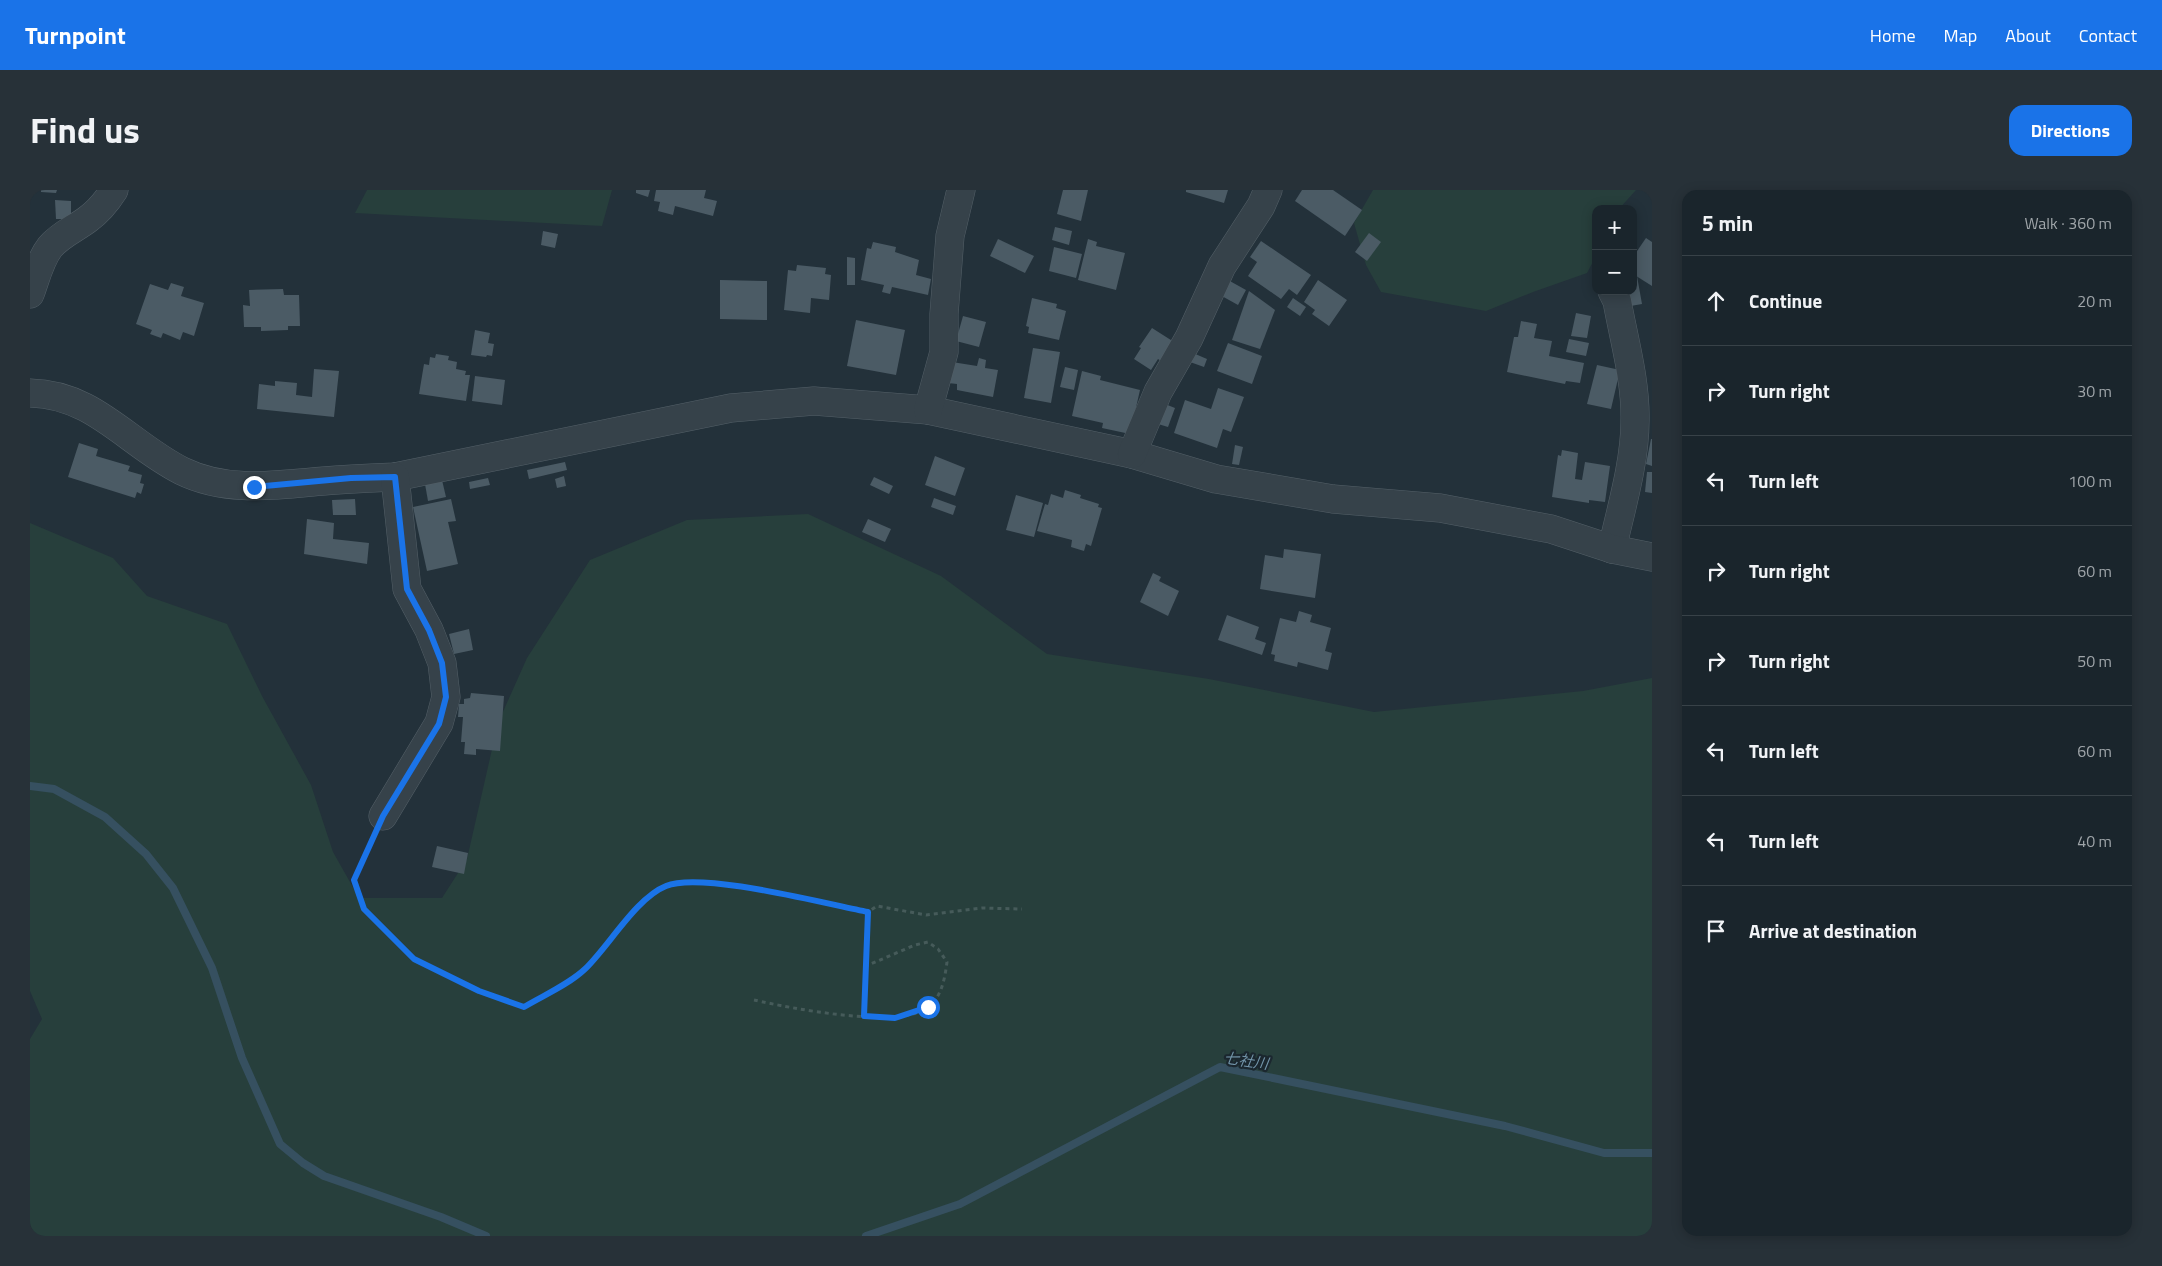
<!DOCTYPE html>
<html lang="en">
<head>
<meta charset="utf-8">
<style>
  body { margin:0; font-family:"Titillium Web","Noto Sans JP",sans-serif; background:#273138; color:#f1f3f6 }
  .controls { position:absolute; right:15px; top:15px; display:grid; overflow:hidden; border-radius:10px; box-shadow:0 2px 12px #0003 }
  .controls button { width:45px; height:45px; display:grid; place-items:center; padding:0; border:0; border-bottom:1px solid #384248; background:#1a252c; color:#f1f3f6; font:25px sans-serif }
  .stop { position:absolute; width:15px; height:15px; margin:-11px; border:4px solid #1a73e8; border-radius:50%; background:#fff }
  .stop.end { background:#1a73e8; border-color:#fff; box-shadow:0 1px 5px #0008 }
  .list { margin:0; padding:0; list-style:none }
  h2 { display:flex; justify-content:space-between; align-items:center; height:65px; margin:0; padding:0 20px; font-size:21px }
  h2 small { font-size:16px; font-weight:400; color:#9fa5a9 }
  .list li { display:grid; grid-template-columns:32px 1fr auto; gap:15px; align-items:center; box-sizing:border-box; height:90px; padding:0 20px; border-top:1px solid #384248 }
  .list b { display:block; font-size:19px; white-space:nowrap }
  .list em { font-size:16px; font-style:normal; color:#9fa5a9 }
  .icon { flex:none; width:28px; height:28px; fill:none; stroke:currentColor; stroke-width:2; stroke-linecap:round; stroke-linejoin:round }
  .map { position:relative; flex:none; width:1622px; height:1046px; overflow:hidden; border-radius:15px }
  header { display:flex; align-items:center; gap:30px; box-sizing:border-box; height:70px; padding:0 25px; background:#1a73e8; color:#fff }
  header strong { font-size:24px }
  nav { display:flex; gap:28px; margin-inline-start:auto; font-size:18px }
  .intro { display:flex; align-items:center; justify-content:space-between; box-sizing:border-box; height:120px; padding:0 30px }
  h1 { margin:0; font-size:35px }
  .button { padding:12px 22px; border-radius:15px; background:#1a73e8; color:#fff; font-size:18px; font-weight:700 }
  main { display:flex; gap:30px; padding:0 30px }
  aside { flex:1; background:#1a252c; border-radius:15px; box-shadow:0 2px 12px #0003 }
  .map>svg:first-child { display:block }
</style>
</head>
<body>
<header>
<strong>Turnpoint</strong>
<nav><a>Home</a><a>Map</a><a>About</a><a>Contact</a></nav>
</header>
<div class="intro"><h1>Find us</h1><a class="button">Directions</a></div>
<main>
<div class="map">
<svg width="1622" height="1046" viewBox="0 0 1622 1046">
  <rect width="100%" height="100%" fill="#23313a"/>
  <g fill="#273f3c">
    <path d="M 337,0 L 582,0 L 572,36 L 325,23 Z"/>
    <path d="M 1343,0 L 1606,0 L 1589,19 L 1566,19 L 1566,66 L 1557,83 L 1503,102 L 1456,121 L 1351,102 L 1336,75 L 1324,33 Z"/>
    <path d="M 778,324 L 911,386 L 1017,464 L 1179,489 L 1344,522 L 1553,501 L 1622,488 L 1622,1046 L 0,1046 L 0,849 L 12,829 L 0,801 L 0,333 L 83,368 L 117,406 L 197,434 L 232,506 L 281,595 L 303,662 L 329,708 L 412,708 L 437,669 L 468,533 L 497,468 L 560,370 L 657,330 Z"/>
  </g>
  <g fill="none" stroke-linecap="round" stroke-linejoin="round">
    <g stroke="#365060" stroke-width="8">
      <path d="M 0,596 L 24,599 L 75,627 L 116,664 L 143,698 L 182,778 L 212,868 L 250,954 L 273,973 L 294,986 L 411,1027 L 456,1046"/>
      <path d="M 836,1046 L 930,1014 L 1190,877 L 1475,936 L 1574,963 L 1622,963"/>
    </g>
  </g>
  <g fill="#4b5b65">
    <path d="M 11,0 L 27,0 L 26,3 L 11,2 Z"/>
    <path d="M 606,0 L 620,0 L 618,7 L 606,3 Z"/>
    <path d="M 626,0 L 676,0 L 674,8 L 687,11 L 683,26 L 645,16 L 643,25 L 628,21 L 630,12 L 624,11 Z"/>
    <path d="M 1033,0 L 1058,0 L 1051,31 L 1027,24 Z"/>
    <path d="M 1156,0 L 1198,0 L 1194,13 L 1156,2 Z"/>
    <path d="M 1272,0 L 1303,0 L 1332,20 L 1315,46 L 1265,11 Z"/>
    <path d="M 25,10 L 41,11 L 41,29 L 26,29 Z"/>
    <path d="M 1025,37 L 1042,41 L 1039,55 L 1022,50 Z"/>
    <path d="M 513,41 L 528,44 L 525,58 L 511,55 Z"/>
    <path d="M 1339,43 L 1351,52 L 1337,71 L 1325,62 Z"/>
    <path d="M 1616,48 L 1622,52 L 1622,96 L 1603,84 L 1603,67 Z"/>
    <path d="M 968,49 L 1004,66 L 995,83 L 960,66 Z"/>
    <path d="M 1058,49 L 1067,52 L 1066,56 L 1095,63 L 1086,100 L 1048,90 Z"/>
    <path d="M 1231,51 L 1281,85 L 1267,105 L 1259,99 L 1251,109 L 1218,86 L 1227,72 L 1220,67 Z"/>
    <path d="M 843,52 L 866,57 L 865,62 L 889,70 L 886,85 L 901,89 L 898,105 L 862,97 L 860,104 L 852,102 L 854,95 L 831,90 L 837,58 L 841,59 Z"/>
    <path d="M 1024,57 L 1052,64 L 1046,88 L 1019,81 Z"/>
    <path d="M 817,67 L 825,68 L 825,95 L 817,95 Z"/>
    <path d="M 767,75 L 796,78 L 795,84 L 801,85 L 799,110 L 781,108 L 780,123 L 754,120 L 758,80 L 766,81 Z"/>
    <path d="M 1607,86 L 1612,114 L 1595,117 L 1592,101 L 1603,101 L 1603,87 Z"/>
    <path d="M 690,90 L 737,91 L 737,130 L 690,129 Z"/>
    <path d="M 1198,90 L 1216,100 L 1208,115 L 1190,105 Z"/>
    <path d="M 1288,90 L 1317,110 L 1299,136 L 1282,124 L 1285,120 L 1274,112 Z"/>
    <path d="M 141,93 L 154,97 L 151,106 L 174,113 L 164,146 L 153,142 L 150,150 L 133,143 L 131,148 L 120,144 L 122,140 L 106,134 L 120,94 L 138,100 Z"/>
    <path d="M 253,99 L 254,105 L 269,105 L 270,136 L 258,136 L 258,140 L 231,141 L 231,137 L 214,137 L 213,115 L 220,116 L 219,100 Z"/>
    <path d="M 1219,101 L 1245,120 L 1230,159 L 1202,150 Z"/>
    <path d="M 1002,108 L 1027,114 L 1026,118 L 1036,121 L 1029,150 L 998,143 L 999,137 L 996,136 Z"/>
    <path d="M 1263,108 L 1276,117 L 1270,126 L 1257,117 Z"/>
    <path d="M 1546,123 L 1561,126 L 1557,148 L 1541,146 Z"/>
    <path d="M 933,126 L 956,132 L 949,157 L 926,151 Z"/>
    <path d="M 826,130 L 875,140 L 866,185 L 817,176 Z"/>
    <path d="M 1491,131 L 1507,134 L 1504,148 L 1522,151 L 1519,166 L 1554,173 L 1550,193 L 1536,191 L 1535,194 L 1477,182 L 1484,147 L 1488,147 Z"/>
    <path d="M 1122,138 L 1144,152 L 1131,171 L 1128,169 L 1121,180 L 1104,169 L 1111,158 L 1109,157 Z"/>
    <path d="M 445,140 L 460,143 L 458,153 L 464,154 L 462,166 L 457,165 L 456,167 L 441,165 Z"/>
    <path d="M 1539,149 L 1559,153 L 1556,166 L 1536,162 Z"/>
    <path d="M 1198,153 L 1232,166 L 1222,194 L 1187,181 Z"/>
    <path d="M 1003,158 L 1030,162 L 1021,213 L 994,208 Z"/>
    <path d="M 1163,163 L 1177,169 L 1174,177 L 1160,172 Z"/>
    <path d="M 406,164 L 419,166 L 418,170 L 427,172 L 426,179 L 436,181 L 435,185 L 440,185 L 436,211 L 389,204 L 394,174 L 399,175 L 400,167 L 405,168 Z"/>
    <path d="M 949,168 L 956,170 L 955,178 L 968,180 L 963,207 L 927,200 L 927,194 L 918,193 L 922,172 L 947,176 Z"/>
    <path d="M 1567,175 L 1590,180 L 1581,219 L 1557,214 Z"/>
    <path d="M 1035,177 L 1048,180 L 1044,200 L 1030,197 Z"/>
    <path d="M 284,179 L 309,181 L 304,227 L 227,219 L 229,194 L 245,196 L 245,191 L 267,193 L 266,205 L 282,207 Z"/>
    <path d="M 1052,181 L 1071,186 L 1070,190 L 1110,200 L 1100,244 L 1072,238 L 1073,233 L 1042,226 Z"/>
    <path d="M 445,186 L 475,190 L 472,215 L 442,211 Z"/>
    <path d="M 1188,198 L 1214,207 L 1201,242 L 1193,239 L 1187,258 L 1144,243 L 1155,210 L 1181,219 Z"/>
    <path d="M 1135,214 L 1145,218 L 1138,237 L 1128,234 Z"/>
    <path d="M 1621,249 L 1622,249 L 1622,276 L 1616,274 Z"/>
    <path d="M 49,253 L 68,259 L 66,266 L 100,276 L 98,281 L 112,285 L 110,293 L 114,294 L 111,304 L 107,302 L 105,308 L 38,287 Z"/>
    <path d="M 1205,255 L 1213,257 L 1209,275 L 1202,274 Z"/>
    <path d="M 1532,260 L 1548,263 L 1545,289 L 1552,290 L 1555,272 L 1580,276 L 1575,312 L 1559,310 L 1559,313 L 1522,307 L 1528,265 L 1531,266 Z"/>
    <path d="M 905,266 L 935,278 L 925,306 L 895,295 Z"/>
    <path d="M 535,272 L 537,280 L 499,289 L 497,280 Z"/>
    <path d="M 1617,282 L 1622,282 L 1622,303 L 1615,302 Z"/>
    <path d="M 534,286 L 536,296 L 527,298 L 525,289 Z"/>
    <path d="M 844,287 L 863,296 L 859,304 L 840,295 Z"/>
    <path d="M 458,288 L 460,295 L 440,299 L 439,292 Z"/>
    <path d="M 412,290 L 416,307 L 398,311 L 395,294 Z"/>
    <path d="M 1035,300 L 1051,305 L 1050,308 L 1069,314 L 1068,317 L 1072,318 L 1061,356 L 1056,354 L 1054,361 L 1041,357 L 1042,350 L 1007,341 L 1015,314 L 1018,315 L 1021,304 L 1033,308 Z"/>
    <path d="M 986,305 L 1013,313 L 1004,347 L 976,340 Z"/>
    <path d="M 904,308 L 926,316 L 923,325 L 901,317 Z"/>
    <path d="M 325,309 L 326,325 L 303,325 L 302,310 Z"/>
    <path d="M 421,309 L 426,331 L 418,332 L 428,374 L 397,381 L 383,317 Z"/>
    <path d="M 277,329 L 304,333 L 303,349 L 339,353 L 337,374 L 274,364 Z"/>
    <path d="M 838,329 L 861,339 L 855,352 L 832,342 Z"/>
    <path d="M 1254,359 L 1291,364 L 1285,408 L 1230,399 L 1235,365 L 1253,368 Z"/>
    <path d="M 1123,383 L 1131,387 L 1129,391 L 1149,401 L 1138,426 L 1110,412 Z"/>
    <path d="M 1269,421 L 1282,425 L 1280,432 L 1301,438 L 1295,461 L 1302,463 L 1298,480 L 1268,472 L 1267,477 L 1244,471 L 1245,465 L 1241,464 L 1250,428 L 1266,432 Z"/>
    <path d="M 1197,425 L 1229,437 L 1225,449 L 1236,453 L 1232,465 L 1188,450 Z"/>
    <path d="M 439,439 L 443,460 L 424,464 L 419,444 Z"/>
    <path d="M 441,503 L 474,506 L 470,561 L 446,559 L 446,565 L 434,564 L 435,552 L 431,552 L 433,527 L 428,527 L 429,514 L 434,514 L 434,509 L 440,508 Z"/>
    <path d="M 407,656 L 438,663 L 434,684 L 402,677 Z"/>
  </g>
  <g fill="none" stroke-linecap="round" stroke-linejoin="round">
    <g stroke="#546068" stroke-width="29">
      <g id="street">
        <path d="M 1582,101 L 1587,111 C 1594,150 1606,191 1605,231 C 1605,272 1591,319 1582,359"/>
        <path d="M 0,104 C 6,88 10,70 20,57 C 31,44 45,39 58,29 C 69,21 77,11 84,0"/>
        <path d="M 0,203 C 64,204 98,254 152,281 C 197,303 246,295 294,291 C 317,289 341,288 365,287 L 701,218 L 784,211 L 898,220 L 1102,264 L 1186,289 L 1303,309 L 1410,318 L 1521,339 L 1582,359 L 1622,367"/>
        <path d="M 898,220 L 914,162 L 914,124 L 920,46 L 931,0"/>
        <path d="M 1102,264 L 1128,202 L 1159,148 L 1192,76 L 1231,16 L 1238,0"/>
        <path d="M 353,626 L 409,533 L 416,507 L 412,473 L 399,440 L 377,399 L 365,287"/>
      </g>
    </g>
    <g stroke="#465b5a" stroke-width="3" stroke-dasharray="4 4" stroke-linecap="butt">
      <path d="M 342,650 L 324,690 L 334,719 L 384,769 L 449,801 L 494,817 C 514,805 538,795 555,779 C 578,756 607,708 636,696 C 672,681 796,714 838,722 L 847,716 L 896,725 L 952,718 L 992,719"/>
      <path d="M 724,810 C 760,818 869,840 899,817 C 912,806 915,787 917,772 L 908,759 L 898,752 L 885,755 L 836,776"/>
      <path d="M 834,826 L 838,722"/>
    </g>
    <use href="#street" stroke="#36424a" stroke-width="28"/>
  </g>
  <g fill="none" stroke-linecap="round" stroke-linejoin="round">
    <path stroke="#1a73e8" stroke-width="6" d="M 224,297 L 321,288 L 365,287 L 377,399 L 399,440 L 412,473 L 416,507 L 409,534 L 353,626 L 324,690 L 334,719 L 384,769 L 449,801 L 494,817 C 514,805 538,795 555,779 C 579,756 606,708 636,696 C 671,681 796,714 838,722 L 834,826 L 865,828 L 898,817"/>
  </g>
  <g text-anchor="middle" stroke-width="4.5" stroke-linejoin="round" paint-order="stroke">
    <g font-size="15" font-style="italic" fill="#7294a9" stroke="#1b272f">
      <text transform="translate(1216 871) rotate(8)" y="5">七社川</text>
    </g>
  </g>
</svg>
<div class="controls">
<button>+</button>
<button>−</button>
</div>
<div class="stop" style="left:898px;top:817px"></div>
<div class="stop end" style="left:224px;top:297px"></div>
</div>
<aside>
<h2>5 min<small>Walk · 360 m</small></h2>
<ul class="list">
<li><svg class="icon" aria-label="ahead" viewBox="0 0 24 24"><path d="M12 20V5M6 11l6-6 6 6"/></svg><div><b>Continue</b></div><em>20 m</em></li>
<li><svg class="icon" aria-label="right" viewBox="0 0 24 24"><path d="M7 20v-9h11M14 6l5 5-5 5"/></svg><div><b>Turn right</b></div><em>30 m</em></li>
<li><svg class="icon" aria-label="left" viewBox="0 0 24 24"><path d="M17 20v-9H6M10 6l-5 5 5 5"/></svg><div><b>Turn left</b></div><em>100 m</em></li>
<li><svg class="icon" aria-label="right" viewBox="0 0 24 24"><path d="M7 20v-9h11M14 6l5 5-5 5"/></svg><div><b>Turn right</b></div><em>60 m</em></li>
<li><svg class="icon" aria-label="right" viewBox="0 0 24 24"><path d="M7 20v-9h11M14 6l5 5-5 5"/></svg><div><b>Turn right</b></div><em>50 m</em></li>
<li><svg class="icon" aria-label="left" viewBox="0 0 24 24"><path d="M17 20v-9H6M10 6l-5 5 5 5"/></svg><div><b>Turn left</b></div><em>60 m</em></li>
<li><svg class="icon" aria-label="left" viewBox="0 0 24 24"><path d="M17 20v-9H6M10 6l-5 5 5 5"/></svg><div><b>Turn left</b></div><em>40 m</em></li>
<li><svg class="icon" aria-label="arrive" viewBox="0 0 24 24"><path d="M6 21V4h12l-3 4 3 4H6"/></svg><div><b>Arrive at destination</b></div></li>
</ul>
</aside>
</main>
</body>
</html>
